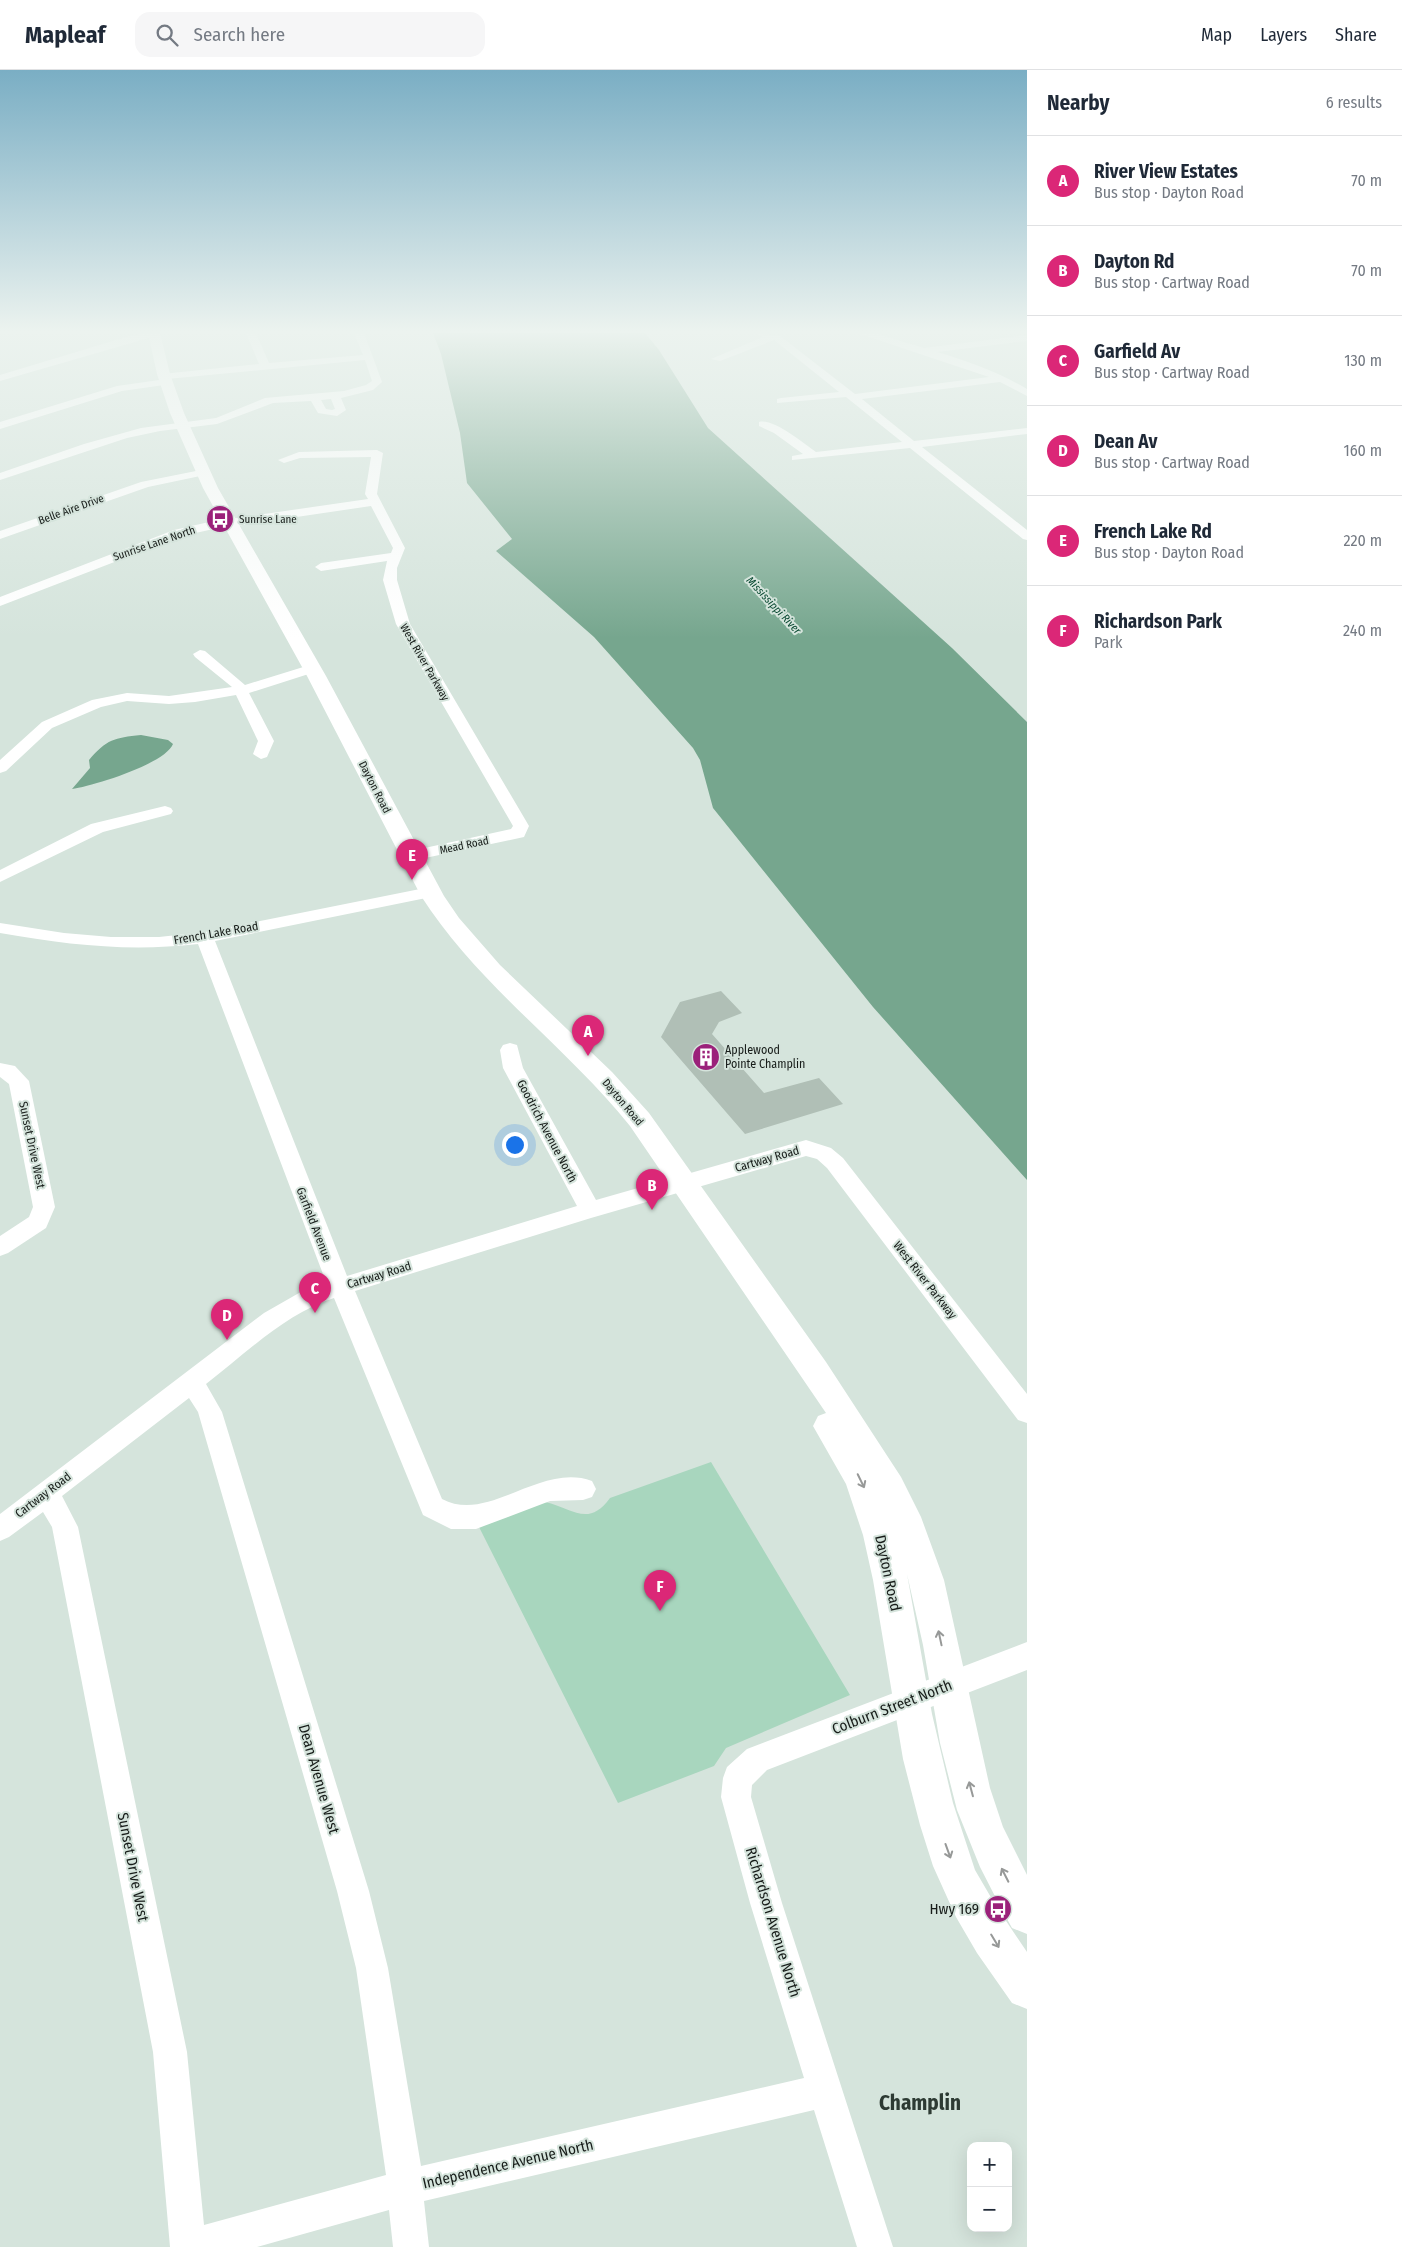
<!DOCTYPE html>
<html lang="en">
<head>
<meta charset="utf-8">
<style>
  body { margin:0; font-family:"Fira Sans Condensed",sans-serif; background:#f6f6f7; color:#1f2937 }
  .controls { position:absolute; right:15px; bottom:15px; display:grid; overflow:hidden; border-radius:10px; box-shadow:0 5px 20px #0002 }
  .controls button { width:45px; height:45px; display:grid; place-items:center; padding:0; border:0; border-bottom:1px solid #e0e1e3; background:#fff; color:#1f2937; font:25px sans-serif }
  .you { position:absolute; left:514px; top:1074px; width:18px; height:18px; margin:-12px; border:4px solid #fff; border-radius:50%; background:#1a73e8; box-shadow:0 0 0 8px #1a73e833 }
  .badge { display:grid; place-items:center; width:32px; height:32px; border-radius:50%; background:#db2777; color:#fff; font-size:16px; font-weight:700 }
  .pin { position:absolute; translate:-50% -41px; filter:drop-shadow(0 1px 2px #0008) }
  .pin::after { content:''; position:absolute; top:26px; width:18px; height:15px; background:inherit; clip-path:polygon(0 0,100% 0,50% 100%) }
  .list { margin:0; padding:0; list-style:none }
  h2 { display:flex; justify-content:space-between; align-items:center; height:65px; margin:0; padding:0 20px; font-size:21px }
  h2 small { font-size:16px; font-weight:400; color:#747a83 }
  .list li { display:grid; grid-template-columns:32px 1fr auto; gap:15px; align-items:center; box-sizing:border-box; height:90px; padding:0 20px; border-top:1px solid #e0e1e3 }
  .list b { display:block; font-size:19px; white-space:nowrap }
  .list p { margin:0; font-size:16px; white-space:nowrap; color:#747a83 }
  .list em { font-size:16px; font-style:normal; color:#747a83 }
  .icon { flex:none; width:28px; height:28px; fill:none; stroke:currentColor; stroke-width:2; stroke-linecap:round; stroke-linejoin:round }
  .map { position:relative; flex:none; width:1027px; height:2177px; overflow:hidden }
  header { display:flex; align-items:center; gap:30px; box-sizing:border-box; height:70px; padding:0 25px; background:#fff; border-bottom:1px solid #e0e1e3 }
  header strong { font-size:24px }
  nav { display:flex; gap:28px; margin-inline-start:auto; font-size:18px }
  .search { width:350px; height:45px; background:#f6f6f7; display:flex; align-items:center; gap:12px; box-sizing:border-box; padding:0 18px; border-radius:15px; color:#747a83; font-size:19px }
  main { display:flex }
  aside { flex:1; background:#fff }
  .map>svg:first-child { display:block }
</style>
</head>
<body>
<header>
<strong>Mapleaf</strong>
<div class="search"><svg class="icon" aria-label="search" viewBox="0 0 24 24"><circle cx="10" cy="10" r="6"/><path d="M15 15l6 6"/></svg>Search here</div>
<nav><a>Map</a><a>Layers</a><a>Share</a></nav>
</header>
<main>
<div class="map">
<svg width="1027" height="2177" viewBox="0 0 1027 2177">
  <rect width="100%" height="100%" fill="#d5e4dc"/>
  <path fill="#a8d6be" d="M 711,1392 L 850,1625 L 726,1678 L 714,1696 L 618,1733 L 479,1457 L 545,1432 C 573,1438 588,1458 610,1428 Z"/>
  <g fill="#76a68e">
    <path d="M 433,263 L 645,263 L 659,280 L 708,358 L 952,578 L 1027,652 L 1027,1110 L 873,937 L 713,738 L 700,690 L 693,678 L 594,567 L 496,481 L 512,469 L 467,413 L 460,363 L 441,284 Z"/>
    <path d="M 141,665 L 168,670 L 173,674 C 165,694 93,716 72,719 L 90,698 L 89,690 C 107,669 114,668 141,665 Z"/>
  </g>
  <path fill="#b0bfb6" d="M 721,921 L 742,943 L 719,952 L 712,964 L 764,1023 L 819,1008 L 843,1034 L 745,1064 L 661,967 L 680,932 Z"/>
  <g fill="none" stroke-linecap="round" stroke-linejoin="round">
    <g fill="#fff" fill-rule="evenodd">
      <path d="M 146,263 L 159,265 L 0,311 L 0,305 L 126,267 Z"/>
      <path d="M 246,263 L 256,263 L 269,293 L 363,285 L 354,263 L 364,263 L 382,312 L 373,320 L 341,328 L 346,340 L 337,346 L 318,343 L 311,331 L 273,333 L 217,354 L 160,361 L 127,368 L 0,410 L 0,403 L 84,374 L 141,358 L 216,348 L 265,328 L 344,321 L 366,315 L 372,311 L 365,290 L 167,309 L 172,312 L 171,314 L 122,321 L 0,359 L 0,352 L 117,316 L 166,309 L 161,306 L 162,304 L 259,294 ZM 331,329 L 335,339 L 332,340 L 326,339 L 321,330 Z"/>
      <path d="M 754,263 L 780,266 L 855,324 L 989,307 L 857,263 L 874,263 L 924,278 L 1027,265 L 1027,271 L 937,282 C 968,291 998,302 1027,319 L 1027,326 L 1000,312 L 862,329 L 914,371 L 1027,358 L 1027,364 L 922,377 L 1027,460 L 1027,470 L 1023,469 L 910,378 L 792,390 L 792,386 L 803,384 L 774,363 L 759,356 L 759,352 C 774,348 804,374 816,382 L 902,372 L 846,327 L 777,333 L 777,329 L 781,328 L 839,322 L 774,270 L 720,291 L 711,289 L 763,267 Z"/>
      <path d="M 377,380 L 383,383 L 377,424 L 405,478 L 397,498 L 397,510 L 410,554 L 529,756 L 524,767 L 411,791 L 405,790 L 403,786 L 405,782 L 411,781 L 511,759 L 513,756 L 396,554 L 383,510 L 387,491 L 321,501 L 315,497 L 321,493 L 391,483 L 393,478 L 371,436 L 209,460 L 182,466 L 0,536 L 0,527 L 174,460 L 209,452 L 368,429 L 365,424 L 371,387 L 300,388 L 284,393 L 278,390 L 299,382 Z"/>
      <path d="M 201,400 L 207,403 L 205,405 L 148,417 L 0,469 L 0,461 L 141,412 Z"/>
      <path d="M 200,580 L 205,581 L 245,615 L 313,594 L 320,598 L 318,601 L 249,623 L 274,671 L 267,687 L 261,689 L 253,684 L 258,671 L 236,625 L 195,632 L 169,634 L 127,631 L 101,637 L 52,658 L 6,701 L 0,703 L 0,690 L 42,652 L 92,630 L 127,623 L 169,626 L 232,617 L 195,587 L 193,584 Z"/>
      <path d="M 165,736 L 171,738 L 173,741 L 171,744 L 103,762 L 0,812 L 0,800 L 91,754 Z"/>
      <path d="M 430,817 L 436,818 L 439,822 L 436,826 L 215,871 L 347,1206 L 577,1136 L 503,998 L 500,980 L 503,975 L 510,973 L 517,975 L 523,998 L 596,1130 L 806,1070 L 831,1078 L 843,1088 L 1027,1324 L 1027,1353 L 1018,1350 L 827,1098 L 817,1089 L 806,1086 L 591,1148 L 355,1221 L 442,1429 C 489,1454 540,1392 592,1411 L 596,1419 L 592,1427 L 583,1430 L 550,1431 L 476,1459 L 451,1459 L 423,1445 L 334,1228 C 286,1243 245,1284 206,1314 L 222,1342 L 369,1821 L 388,1898 L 421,2096 L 804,2008 L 750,1833 L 721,1727 L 723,1708 L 727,1697 L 747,1679 L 1027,1572 L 1027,1600 L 767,1700 L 752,1715 L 751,1727 L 782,1833 L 893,2177 L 857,2177 L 814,2040 L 424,2131 L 429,2177 L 393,2177 L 389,2140 L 257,2177 L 170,2177 L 153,1982 L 52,1457 L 43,1442 L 9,1467 L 0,1471 L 0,1444 L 264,1243 L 306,1219 L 326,1212 L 198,874 C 129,882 69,875 0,863 L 0,853 L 64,863 L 111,867 L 159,867 L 205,862 ZM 189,1328 L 198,1342 L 337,1821 L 356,1898 L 386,2105 L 204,2155 L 187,1982 L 78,1457 L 62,1426 Z"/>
      <path d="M 0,993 L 15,996 L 29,1011 L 55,1137 L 46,1158 L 8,1183 L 0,1186 L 0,1166 L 29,1147 L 33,1137 L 9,1014 L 0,1007 Z"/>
    </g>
    <path fill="#fff" fill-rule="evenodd" d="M 148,263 L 160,263 L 170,304 L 184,343 L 218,418 L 326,606 L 444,826 L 459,848 L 500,895 L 612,1002 L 649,1043 L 826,1292 L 901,1407 L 921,1447 L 944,1510 L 990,1718 L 1003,1757 L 1027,1805 L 1027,1864 L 1012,1858 L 1001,1838 L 980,1797 L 957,1740 L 940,1673 L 923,1575 L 907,1504 L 932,1644 L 953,1733 L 975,1800 L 996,1836 L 1027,1882 L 1027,1939 L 1012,1933 L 977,1883 L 956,1847 L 933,1796 L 920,1755 L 903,1689 L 873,1510 L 863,1465 L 846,1414 L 813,1356 L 818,1346 L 826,1343 L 630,1056 C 565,975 478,915 421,826 L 307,606 L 203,418 L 170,343 L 157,304 Z"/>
  </g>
  <defs><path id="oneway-shaft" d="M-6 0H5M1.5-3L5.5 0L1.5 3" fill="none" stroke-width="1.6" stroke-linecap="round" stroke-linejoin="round" transform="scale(1.25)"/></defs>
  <g stroke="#979998">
    <use href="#oneway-shaft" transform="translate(861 1411) rotate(64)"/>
    <use href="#oneway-shaft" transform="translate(940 1568) rotate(-102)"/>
    <use href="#oneway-shaft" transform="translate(971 1719) rotate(-105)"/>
    <use href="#oneway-shaft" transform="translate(948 1781) rotate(70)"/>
    <use href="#oneway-shaft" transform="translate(1005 1805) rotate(-117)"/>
    <use href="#oneway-shaft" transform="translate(995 1871) rotate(59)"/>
  </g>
  <linearGradient id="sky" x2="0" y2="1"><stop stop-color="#7aaec4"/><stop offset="0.46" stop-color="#ecf3ef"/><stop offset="1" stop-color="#ecf3ef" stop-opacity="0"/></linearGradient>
  <rect width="1027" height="568" fill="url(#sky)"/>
  <defs>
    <g id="bus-disc" transform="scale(1.4375)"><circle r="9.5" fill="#9b217a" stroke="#d5e4dc"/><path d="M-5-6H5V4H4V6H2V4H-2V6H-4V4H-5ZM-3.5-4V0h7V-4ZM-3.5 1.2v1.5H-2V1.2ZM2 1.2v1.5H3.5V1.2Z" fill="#fff"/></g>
    <g id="building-disc" transform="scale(1.4375)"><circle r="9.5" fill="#9b217a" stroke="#d5e4dc"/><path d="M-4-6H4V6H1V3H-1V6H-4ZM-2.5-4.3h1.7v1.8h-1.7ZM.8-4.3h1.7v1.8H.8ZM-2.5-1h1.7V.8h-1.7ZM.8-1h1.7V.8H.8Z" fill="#fff"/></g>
  </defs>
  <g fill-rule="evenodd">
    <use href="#bus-disc" x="220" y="449"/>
    <use href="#building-disc" x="706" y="987"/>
    <use href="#bus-disc" x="998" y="1839"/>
  </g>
  <g text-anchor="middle" stroke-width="4" stroke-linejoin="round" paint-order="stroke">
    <g font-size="11" fill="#171c19" stroke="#d5e4dc">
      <text transform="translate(71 439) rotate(-20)" y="4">Belle Aire Drive</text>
      <text transform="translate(154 473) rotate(-19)" y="4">Sunrise Lane North</text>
      <text transform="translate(425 592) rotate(60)" y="4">West River Parkway</text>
      <text transform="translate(375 717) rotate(63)" y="4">Dayton Road</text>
      <text transform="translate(464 775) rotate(-12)" y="4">Mead Road</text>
      <text transform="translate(623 1032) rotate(50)" y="4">Dayton Road</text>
    </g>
    <g font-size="11" fill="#171c19" stroke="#d5e4dc" text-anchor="start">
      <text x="239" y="453">Sunrise Lane</text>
    </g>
    <g font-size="11" font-style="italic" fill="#05462e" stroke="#d5e4dc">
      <text transform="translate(774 535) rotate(47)" y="4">Mississippi River</text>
    </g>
    <g font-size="12" fill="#171c19" stroke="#d5e4dc">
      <text transform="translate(216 863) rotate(-10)" y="4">French Lake Road</text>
      <text transform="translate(547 1061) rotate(62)" y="4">Goodrich Avenue North</text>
      <text transform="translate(32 1075) rotate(78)" y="4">Sunset Drive West</text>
      <text transform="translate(767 1089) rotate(-16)" y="4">Cartway Road</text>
      <text transform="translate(314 1154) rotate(69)" y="4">Garfield Avenue</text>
      <text transform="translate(379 1205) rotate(-17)" y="4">Cartway Road</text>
      <text transform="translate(925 1210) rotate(52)" y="4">West River Parkway</text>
      <text transform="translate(43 1425) rotate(-37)" y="4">Cartway Road</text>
    </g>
    <g font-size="12" fill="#171c19" stroke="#d5e4dc" text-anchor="start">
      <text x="725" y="984">Applewood<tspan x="725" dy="14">Pointe Champlin</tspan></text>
    </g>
    <g font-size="15" fill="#171c19" stroke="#d5e4dc">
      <text transform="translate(888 1503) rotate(78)" y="5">Dayton Road</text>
      <text transform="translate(892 1637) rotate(-21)" y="5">Colburn Street North</text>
      <text transform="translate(319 1709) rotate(74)" y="5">Dean Avenue West</text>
      <text transform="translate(133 1797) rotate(79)" y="5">Sunset Drive West</text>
      <text transform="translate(773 1852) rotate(73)" y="5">Richardson Avenue North</text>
      <text transform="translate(508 2094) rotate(-13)" y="5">Independence Avenue North</text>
    </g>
    <g font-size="15" fill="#171c19" stroke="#d5e4dc" text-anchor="end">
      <text x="979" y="1844">Hwy 169</text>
    </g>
    <g font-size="21" font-weight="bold" fill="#2d3a33" stroke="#d5e4dc">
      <text x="920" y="2040">Champlin</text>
    </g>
  </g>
</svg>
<div class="controls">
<button>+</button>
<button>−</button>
</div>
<div class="you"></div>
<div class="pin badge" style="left:588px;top:986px">A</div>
<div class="pin badge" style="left:652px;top:1140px">B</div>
<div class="pin badge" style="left:315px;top:1243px">C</div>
<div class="pin badge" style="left:227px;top:1270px">D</div>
<div class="pin badge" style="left:412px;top:810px">E</div>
<div class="pin badge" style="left:660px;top:1541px">F</div>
</div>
<aside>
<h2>Nearby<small>6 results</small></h2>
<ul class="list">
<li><span class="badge">A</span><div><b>River View Estates</b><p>Bus stop · Dayton Road</p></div><em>70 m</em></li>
<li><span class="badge">B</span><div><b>Dayton Rd</b><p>Bus stop · Cartway Road</p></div><em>70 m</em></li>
<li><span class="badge">C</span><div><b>Garfield Av</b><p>Bus stop · Cartway Road</p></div><em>130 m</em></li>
<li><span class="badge">D</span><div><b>Dean Av</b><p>Bus stop · Cartway Road</p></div><em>160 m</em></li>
<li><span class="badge">E</span><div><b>French Lake Rd</b><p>Bus stop · Dayton Road</p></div><em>220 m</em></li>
<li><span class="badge">F</span><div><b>Richardson Park</b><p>Park</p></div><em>240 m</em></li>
</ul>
</aside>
</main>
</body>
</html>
